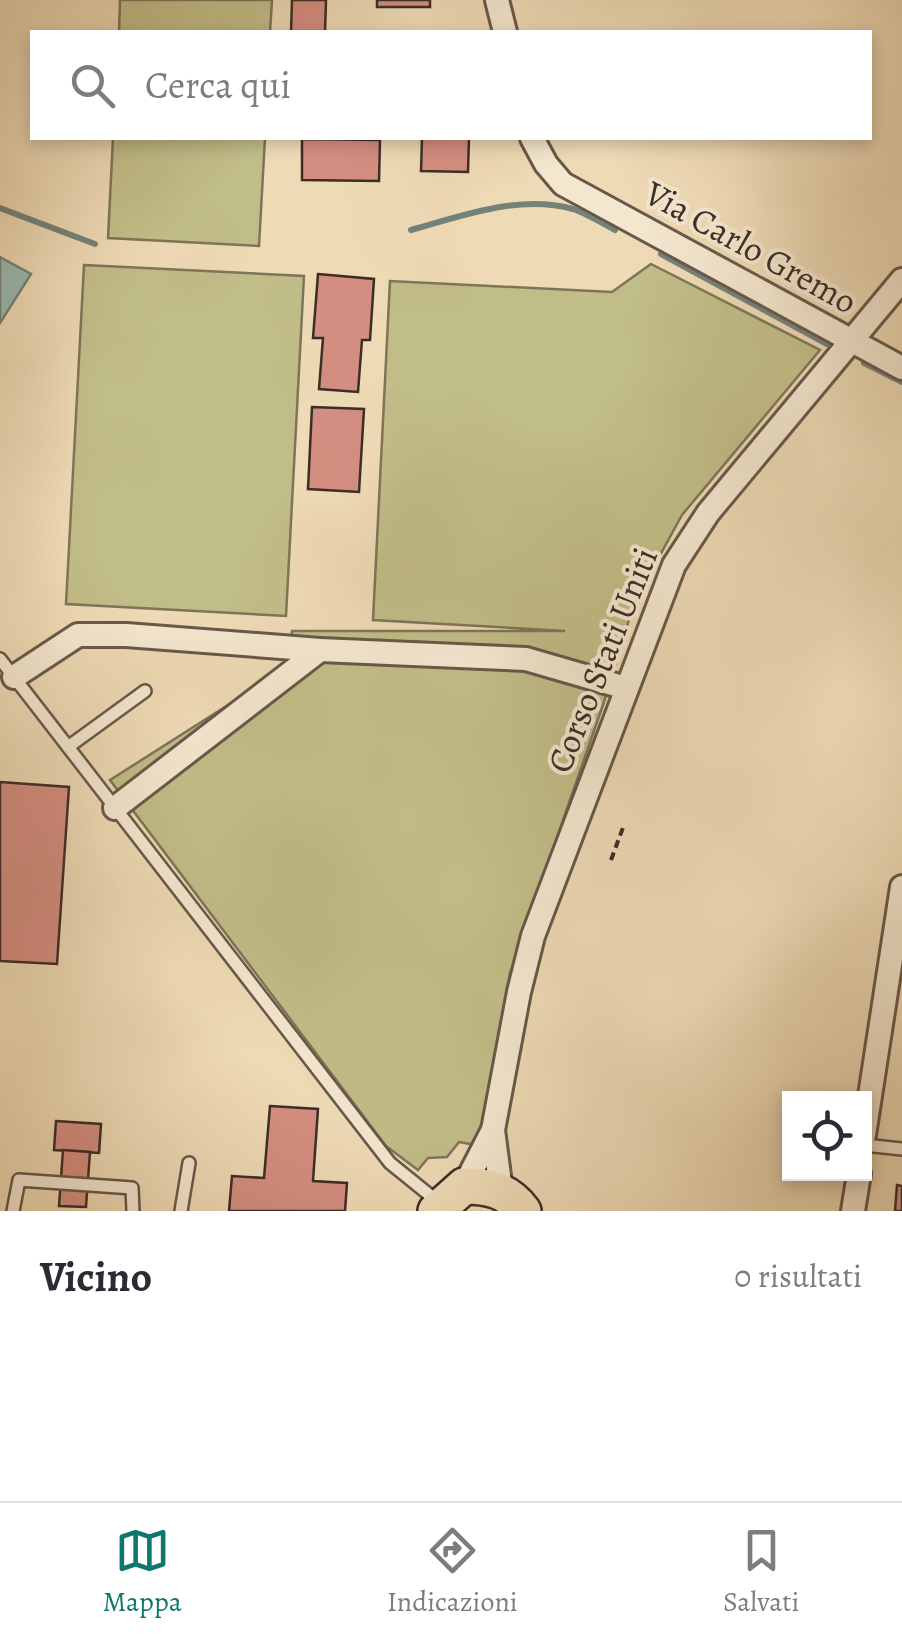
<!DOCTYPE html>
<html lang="it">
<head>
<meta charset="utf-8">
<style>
  body { margin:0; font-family:Alegreya,serif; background:#f2f2f3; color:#2b2b33 }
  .controls { position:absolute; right:30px; bottom:30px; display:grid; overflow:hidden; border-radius:0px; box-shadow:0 5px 15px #0003 }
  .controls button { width:90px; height:90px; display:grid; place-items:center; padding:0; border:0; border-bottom:2px solid #e1e1e2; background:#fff; color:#2b2b33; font:50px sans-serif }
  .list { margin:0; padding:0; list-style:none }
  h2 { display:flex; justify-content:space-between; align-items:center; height:130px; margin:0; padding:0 40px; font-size:42px }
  h2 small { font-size:32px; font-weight:400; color:#7c7c81 }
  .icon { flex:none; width:55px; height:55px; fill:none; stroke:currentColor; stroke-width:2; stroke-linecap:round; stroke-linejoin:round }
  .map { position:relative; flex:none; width:902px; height:1211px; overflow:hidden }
  .search { position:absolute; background:#fff; box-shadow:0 5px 15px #0003; left:30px; right:30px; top:30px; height:110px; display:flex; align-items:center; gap:25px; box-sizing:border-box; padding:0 35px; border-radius:0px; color:#7c7c81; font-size:38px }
  .sheet { height:290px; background:#fff }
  nav { display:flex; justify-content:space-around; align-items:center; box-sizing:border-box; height:140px; border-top:2px solid #e1e1e2; background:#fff; font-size:28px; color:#7c7c81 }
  nav a { display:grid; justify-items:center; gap:5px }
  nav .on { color:#0f766e }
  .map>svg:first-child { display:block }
</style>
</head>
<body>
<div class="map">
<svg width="902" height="1211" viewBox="0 0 902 1211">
  <rect width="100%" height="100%" fill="#eedab5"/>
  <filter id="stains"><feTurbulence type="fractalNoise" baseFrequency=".002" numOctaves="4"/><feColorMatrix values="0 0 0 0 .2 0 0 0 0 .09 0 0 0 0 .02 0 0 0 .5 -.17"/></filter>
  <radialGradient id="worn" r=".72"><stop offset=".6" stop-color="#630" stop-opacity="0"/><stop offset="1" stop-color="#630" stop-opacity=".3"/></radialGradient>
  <g fill="#c1bd88" stroke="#7e7558" stroke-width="2.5">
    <path d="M 120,0 L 272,0 L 270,32 L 119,32 Z"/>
    <path d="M 113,138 L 265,138 L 259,246 L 108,238 Z"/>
    <path d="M 651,264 L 820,350 L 682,515 L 634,603 L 604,702 L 510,973 L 489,1097 L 476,1145 L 459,1142 L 447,1157 L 428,1158 L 418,1170 L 386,1146 L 110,780 L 288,667 L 292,631 L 565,631 L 373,620 L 390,281 L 612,292 Z"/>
    <path d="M 84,265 L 304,276 L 286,616 L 66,604 Z"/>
  </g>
  <path fill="#9abab2" stroke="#74827a" stroke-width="2.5" d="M 0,257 L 31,274 L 0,323 Z"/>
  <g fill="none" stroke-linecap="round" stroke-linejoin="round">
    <g stroke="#74827a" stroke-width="6">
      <path d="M 0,208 L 95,244"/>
      <path d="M 411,230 C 462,216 519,194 573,209 C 587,214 602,223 615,230"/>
      <path d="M 661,254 L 827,344"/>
      <path d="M 864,363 L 902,382"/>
    </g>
  </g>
  <g fill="#d48e81" stroke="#3c2d27" stroke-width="2.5">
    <path d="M 292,0 L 326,0 L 325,32 L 291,32 Z"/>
    <rect x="377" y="0" width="53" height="7"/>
    <path d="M 422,138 L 469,138 L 468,172 L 421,171 Z"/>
    <path d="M 302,139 L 380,140 L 379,181 L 302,180 Z"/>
    <path d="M 318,274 L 374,279 L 370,340 L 362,340 L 358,392 L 319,389 L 323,338 L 313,338 Z"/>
    <path d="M 312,407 L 364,409 L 359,492 L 308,489 Z"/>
    <path d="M 0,782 L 69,787 L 57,964 L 0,961 Z"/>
    <path d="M 270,1106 L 318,1109 L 313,1181 L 347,1183 L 345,1211 L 229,1211 L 232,1176 L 264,1178 Z"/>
    <path d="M 56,1121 L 101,1124 L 99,1153 L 54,1150 Z"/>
    <path d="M 63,1150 L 90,1152 L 86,1207 L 59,1206 Z"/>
    <path d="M 897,1185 L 902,1186 L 902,1211 L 895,1211 Z"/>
  </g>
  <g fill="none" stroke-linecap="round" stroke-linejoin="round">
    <g stroke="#68584a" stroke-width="16">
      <g id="service">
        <path d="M 0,659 L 390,1163 L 437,1201"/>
        <path d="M 68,747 L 145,691"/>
        <path d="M 864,1145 L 902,1149"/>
        <path d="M 13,1211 L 19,1180 L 132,1188 L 133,1211"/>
        <path d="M 181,1211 L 189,1163"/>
      </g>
    </g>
    <g stroke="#68584a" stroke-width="28">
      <g id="minor">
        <path d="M 497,0 L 505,32"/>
        <path d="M 532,138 L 546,164 L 563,184 L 902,368"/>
        <path d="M 14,677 L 78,635 L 126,635 L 320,650 L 526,659 L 626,688"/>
        <path d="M 115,808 L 320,650"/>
        <path d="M 493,1130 L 501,1191"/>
        <path d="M 864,1135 L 902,887"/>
        <path d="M 464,1186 L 493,1130 L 519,992 L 533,936 L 674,565 L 708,513 L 902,280"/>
        <path d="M 853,1211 L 859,1174"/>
      </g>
    </g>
    <g stroke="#3c2d27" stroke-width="40">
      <path id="primary" d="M 436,1211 L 464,1186 C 489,1186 507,1190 523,1211"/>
    </g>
    <path stroke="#3c2d27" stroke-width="4" stroke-dasharray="8 5" stroke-linecap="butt" d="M 611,860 L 624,825"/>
    <use href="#service" stroke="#f4e7cf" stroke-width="11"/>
    <use href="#minor" stroke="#f4e7cf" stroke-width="22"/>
    <use href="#primary" stroke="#eedab5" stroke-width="35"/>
  </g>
  <g text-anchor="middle" stroke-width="8" stroke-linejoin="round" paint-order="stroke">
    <g font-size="35" fill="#3c2d27" stroke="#f4e7cf">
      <text transform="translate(751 247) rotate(29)" y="12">Via Carlo Gremo</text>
      <text transform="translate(602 660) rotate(-68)" y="12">Corso Stati Uniti</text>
    </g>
  </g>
  <rect width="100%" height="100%" filter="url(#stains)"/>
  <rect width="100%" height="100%" fill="url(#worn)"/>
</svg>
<div class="controls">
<button><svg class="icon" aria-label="locate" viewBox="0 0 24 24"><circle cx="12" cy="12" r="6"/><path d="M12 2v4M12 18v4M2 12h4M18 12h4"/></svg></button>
</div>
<div class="search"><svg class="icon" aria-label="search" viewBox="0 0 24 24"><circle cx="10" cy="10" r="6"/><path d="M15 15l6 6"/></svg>Cerca qui</div>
</div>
<section class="sheet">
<h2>Vicino<small>0 risultati</small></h2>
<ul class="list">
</ul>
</section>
<nav>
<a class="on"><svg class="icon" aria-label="map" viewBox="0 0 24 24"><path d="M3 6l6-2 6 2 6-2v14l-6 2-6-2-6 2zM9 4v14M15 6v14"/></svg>Mappa</a>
<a><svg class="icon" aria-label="directions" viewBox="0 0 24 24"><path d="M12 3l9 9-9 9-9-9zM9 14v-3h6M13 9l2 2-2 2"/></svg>Indicazioni</a>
<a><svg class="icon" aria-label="saved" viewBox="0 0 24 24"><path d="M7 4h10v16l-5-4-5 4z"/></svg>Salvati</a>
</nav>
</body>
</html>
